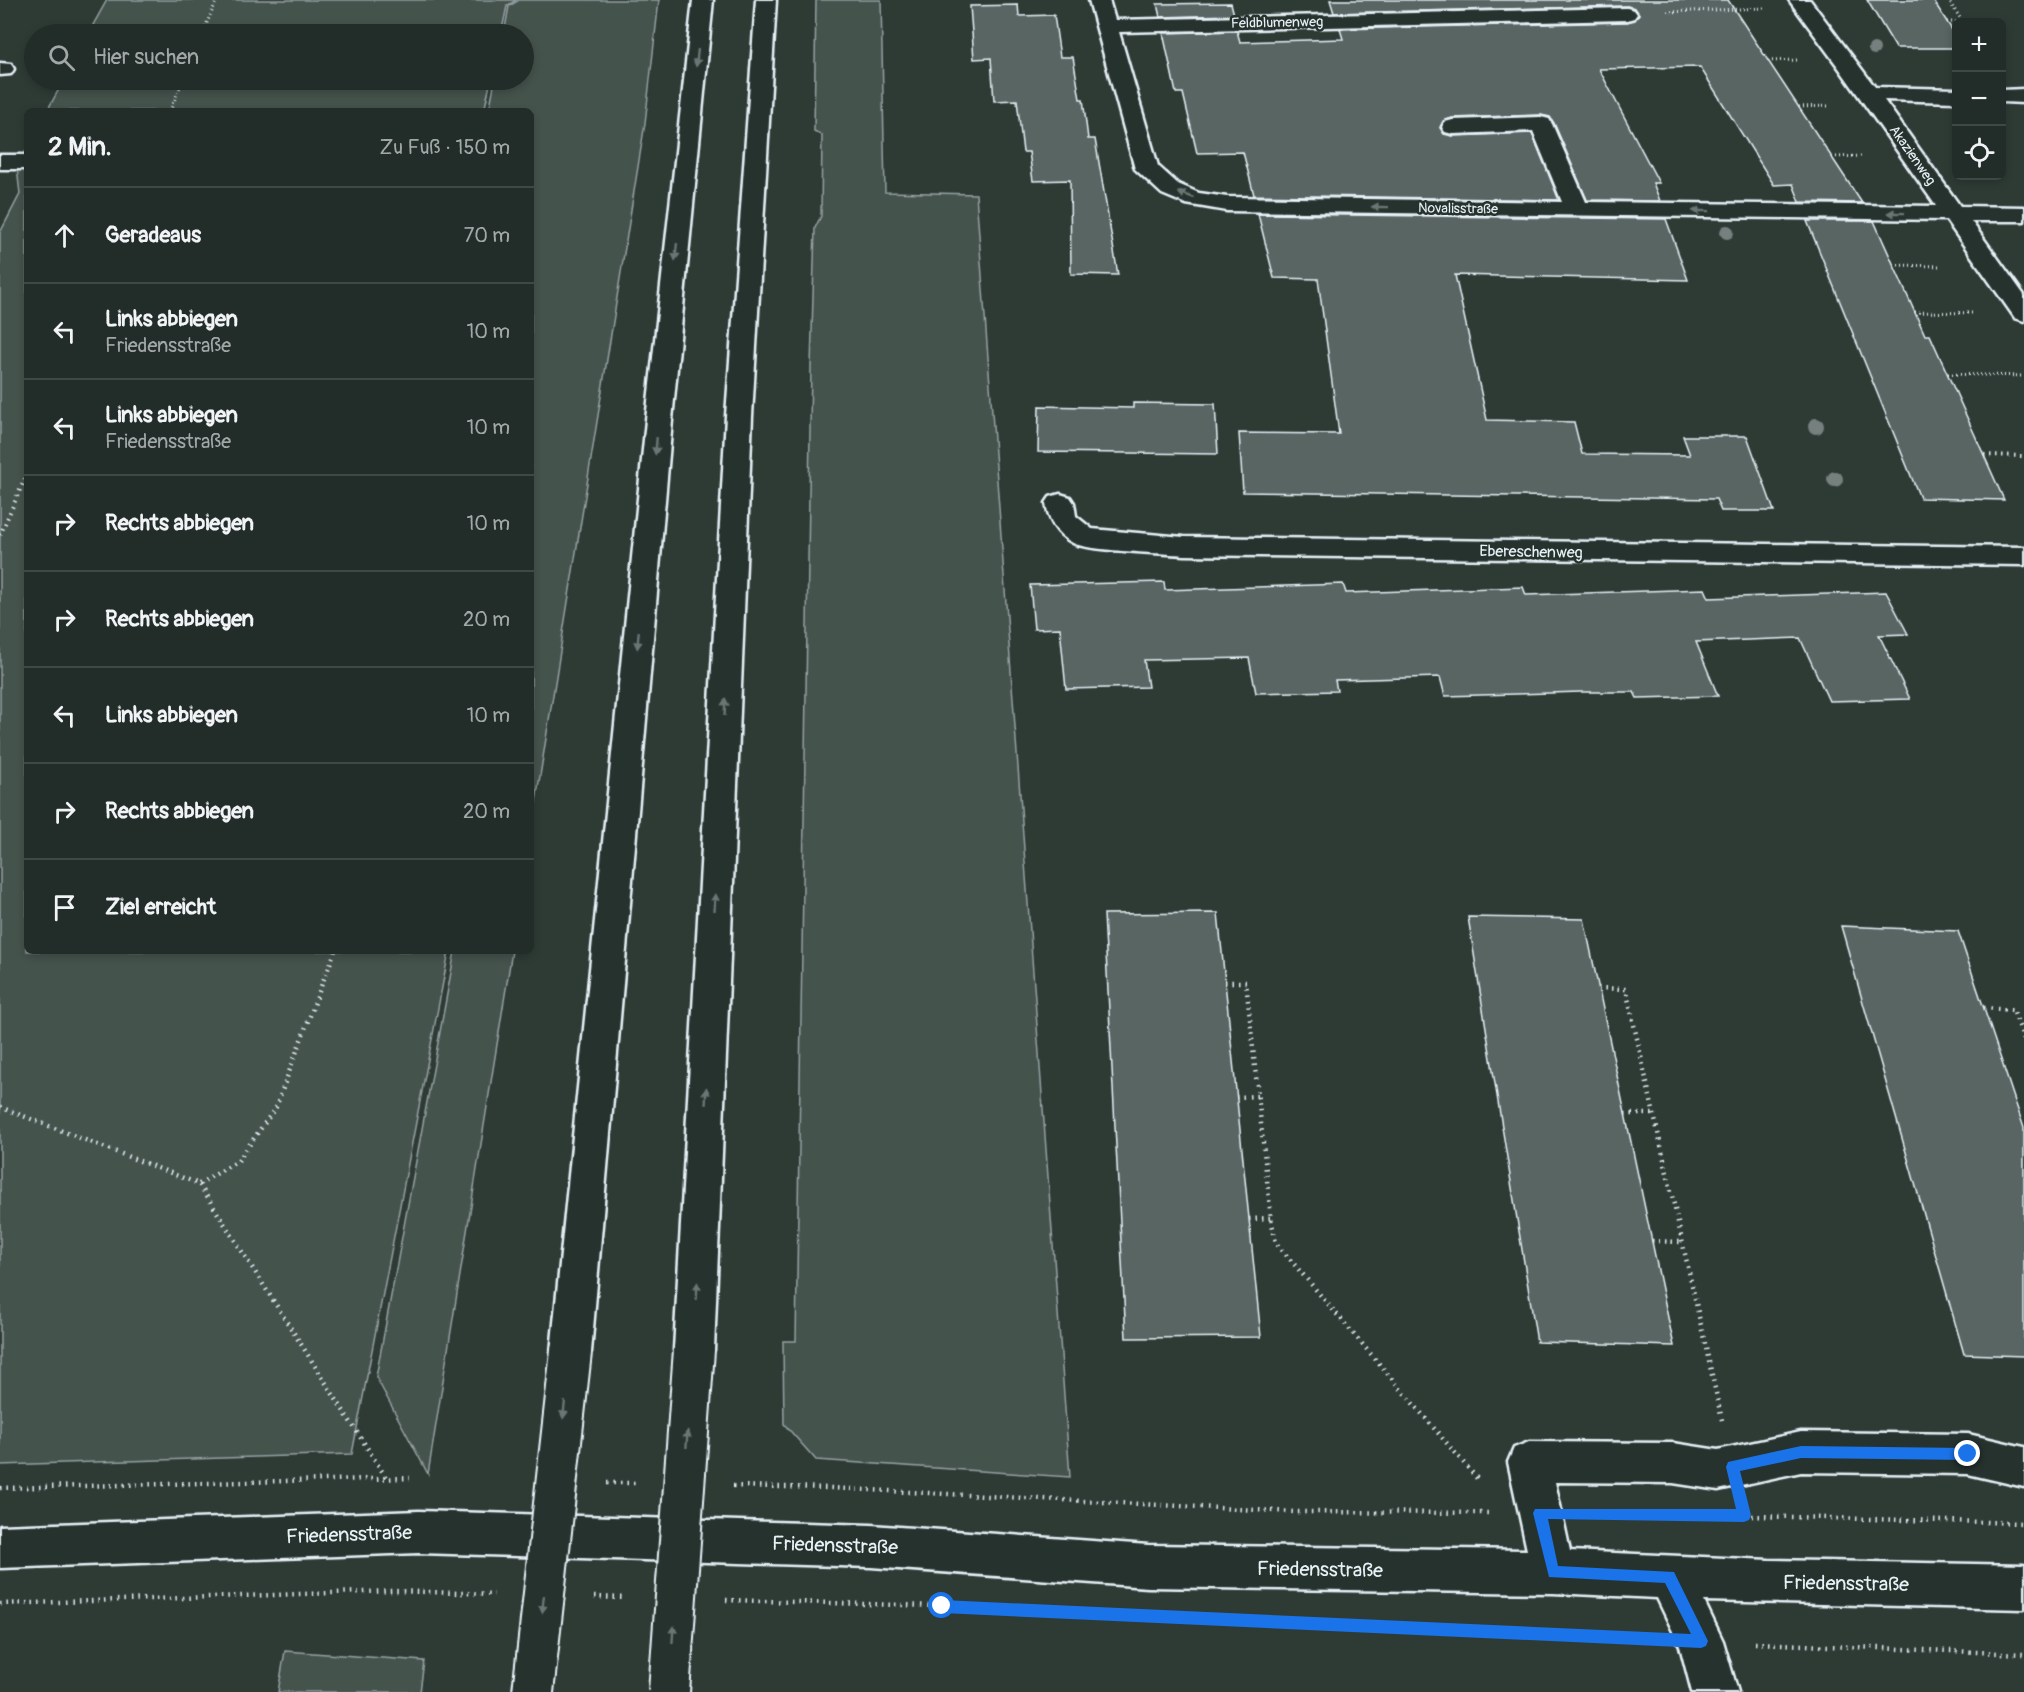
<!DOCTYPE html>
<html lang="de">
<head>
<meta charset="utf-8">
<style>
  body { margin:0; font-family:Pangolin,sans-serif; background:#2a3430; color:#f1f3f6 }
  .controls { position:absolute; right:18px; top:18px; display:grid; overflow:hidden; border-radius:9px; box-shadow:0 3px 9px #0003 }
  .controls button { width:54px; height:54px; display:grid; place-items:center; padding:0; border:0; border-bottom:2px solid #3f4845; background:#222c28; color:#f1f3f6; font:30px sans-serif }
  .stop { position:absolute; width:18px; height:18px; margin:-14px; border:4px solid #1a73e8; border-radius:50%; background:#fff }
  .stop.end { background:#1a73e8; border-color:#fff; box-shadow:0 2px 6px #0008 }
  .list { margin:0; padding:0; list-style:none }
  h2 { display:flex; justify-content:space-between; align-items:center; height:78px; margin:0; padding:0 24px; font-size:26px }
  h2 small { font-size:20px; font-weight:400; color:#a2a7a8 }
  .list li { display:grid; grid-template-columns:39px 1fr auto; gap:18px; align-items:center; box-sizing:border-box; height:96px; padding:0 24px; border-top:2px solid #3f4845 }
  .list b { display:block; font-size:22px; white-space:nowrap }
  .list p { margin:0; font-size:20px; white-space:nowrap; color:#a2a7a8 }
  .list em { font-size:20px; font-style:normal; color:#a2a7a8 }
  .icon { flex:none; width:33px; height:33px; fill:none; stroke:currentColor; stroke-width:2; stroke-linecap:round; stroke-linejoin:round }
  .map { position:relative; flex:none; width:2024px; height:1692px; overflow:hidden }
  .search { position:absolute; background:#222c28; box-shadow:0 3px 9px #0003; left:24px; top:24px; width:510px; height:66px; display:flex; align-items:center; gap:15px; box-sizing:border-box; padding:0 21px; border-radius:33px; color:#a2a7a8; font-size:22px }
  .panel { position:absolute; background:#222c28; box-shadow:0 3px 9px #0003; left:24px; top:108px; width:510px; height:846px; border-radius:9px }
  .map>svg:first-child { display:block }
</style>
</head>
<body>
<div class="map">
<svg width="2024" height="1692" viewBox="0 0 2024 1692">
  <rect width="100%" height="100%" fill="#2e3b35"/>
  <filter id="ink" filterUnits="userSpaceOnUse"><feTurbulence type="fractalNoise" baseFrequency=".0167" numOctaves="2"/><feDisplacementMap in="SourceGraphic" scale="12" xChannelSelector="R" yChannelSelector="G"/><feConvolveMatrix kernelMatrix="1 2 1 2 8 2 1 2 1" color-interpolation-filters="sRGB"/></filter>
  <g filter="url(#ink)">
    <g fill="#45524e" stroke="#96a2a3" stroke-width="1.5">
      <path d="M 107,0 L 516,0 L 507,6 L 501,34 L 88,34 Z"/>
      <path d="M 519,0 L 659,0 L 645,123 L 531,832 L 531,111 L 489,111 L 495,80 L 524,80 L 524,34 L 504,34 L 509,6 Z"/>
      <path d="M 816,0 L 881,0 L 885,192 L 976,194 L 1070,1477 L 816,1460 L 784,1424 L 783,1341 L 796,1341 L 811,366 L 815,228 L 821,216 L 822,135 L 814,131 Z"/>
      <path d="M 64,80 L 491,80 L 484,111 L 47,111 Z"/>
      <path d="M 27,149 L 27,951 L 449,951 L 352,1454 L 0,1465 L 0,233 L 20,194 L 17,168 Z"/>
      <path d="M 455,951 L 512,951 L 428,1474 L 376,1377 Z"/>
      <path d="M 285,1651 L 424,1661 L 420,1692 L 278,1692 Z"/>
    </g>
    <g fill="#596563" stroke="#e8f1f8" stroke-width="1.5">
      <path d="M 1330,0 L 1728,0 L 1862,203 L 1800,202 L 1793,184 L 1774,185 L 1700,67 L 1599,69 L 1659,183 L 1653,183 L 1660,201 L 1587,200 L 1554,123 L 1550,117 L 1541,115 L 1452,118 L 1443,121 L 1440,128 L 1444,134 L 1453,136 L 1532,133 L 1559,200 L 1254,195 L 1243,152 L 1197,153 L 1183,93 L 1176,93 L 1163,33 L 1237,31 L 1240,42 L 1343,39 L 1340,29 L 1627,22 L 1635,20 L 1639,14 L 1635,8 L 1627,6 L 1334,13 Z"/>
      <path d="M 1867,0 L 1933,0 L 1956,36 L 1956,48 L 1896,48 Z"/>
      <path d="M 1231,3 L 1234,15 L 1160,17 L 1157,4 Z"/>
      <path d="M 1018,5 L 1019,16 L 1054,15 L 1060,57 L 1073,57 L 1080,99 L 1083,99 L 1088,139 L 1095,139 L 1118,275 L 1071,274 L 1070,180 L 1033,181 L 1029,152 L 1023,152 L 1017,100 L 994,101 L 991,58 L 974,59 L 970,6 Z"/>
      <path d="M 1258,214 L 1666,219 L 1688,280 L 1455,275 L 1487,420 L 1574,422 L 1582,454 L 1690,455 L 1683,436 L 1747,436 L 1774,511 L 1721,511 L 1716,499 L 1243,492 L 1239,433 L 1339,434 L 1318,279 L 1274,278 Z"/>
      <path d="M 1807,221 L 1874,221 L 1925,335 L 1930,335 L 2004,500 L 1920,498 Z"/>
      <path d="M 1133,403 L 1215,404 L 1218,454 L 1038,452 L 1039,406 L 1133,408 Z"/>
      <path d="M 1164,582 L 1165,590 L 1343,584 L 1346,593 L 1523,587 L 1526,595 L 1705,589 L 1709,598 L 1886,592 L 1908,634 L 1879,635 L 1910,699 L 1829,701 L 1800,638 L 1696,642 L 1718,696 L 1637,698 L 1634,692 L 1581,692 L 1445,696 L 1440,677 L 1335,680 L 1337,691 L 1256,693 L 1249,658 L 1144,660 L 1148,687 L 1066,689 L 1060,628 L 1034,629 L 1030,585 Z"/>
      <path d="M 1218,913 L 1261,1337 L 1126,1338 L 1104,914 Z"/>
      <path d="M 1468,917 L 1584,919 L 1674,1346 L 1537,1342 Z"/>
      <path d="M 1841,926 L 1958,931 L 2024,1128 L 2024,1356 L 1964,1354 Z"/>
    </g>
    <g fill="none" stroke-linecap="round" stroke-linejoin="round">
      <g stroke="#e8f1f8" stroke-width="5">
        <g id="minor">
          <path d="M 1089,0 L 1109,0 L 1115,20 L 1627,8 L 1634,10 L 1637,14 L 1634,18 L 1627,20 L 1119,32 L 1158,166 L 1178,184 L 1199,193 L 1227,197 L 1562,202 L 1533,131 L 1453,134 L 1445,132 L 1442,127 L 1445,122 L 1453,120 L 1541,117 L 1549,119 L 1552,124 L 1586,202 L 1936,206 L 1839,68 L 1789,0 L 1810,0 L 1875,87 L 1956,89 L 1956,102 L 1884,100 L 1960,206 L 2024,207 L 2024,221 L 1971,221 L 2024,295 L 2024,321 L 2015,318 L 1946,220 L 1227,211 L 1186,204 L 1162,194 L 1135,169 Z"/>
          <path d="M 0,63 L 11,64 L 14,69 L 11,74 L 0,75 Z"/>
          <path d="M 2024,89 L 2024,103 L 2002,102 L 2002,90 Z"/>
          <rect x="0" y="155" width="27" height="14"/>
          <path d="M 1060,494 L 1070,497 L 1074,503 L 1076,516 L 1092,529 L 1184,537 L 2024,547 L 2024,565 L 1184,555 C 1163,553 1088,551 1073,543 C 1056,534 1049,521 1046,503 L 1050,497 Z"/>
          <path d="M 1801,1432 L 1968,1434 L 2024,1447 L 2024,1487 L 1968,1474 L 1801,1472 L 1718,1490 L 1673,1483 L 1555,1482 L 1570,1551 L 1769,1560 L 2024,1565 L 2024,1609 L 1704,1601 L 1723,1641 L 1738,1692 L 1692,1692 L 1680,1646 L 1657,1598 L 1553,1593 L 1148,1587 L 871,1567 L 419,1553 L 0,1568 L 0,1526 L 419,1511 L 871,1525 L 1148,1545 L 1527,1550 L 1508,1462 L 1514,1448 L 1529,1442 L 1673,1443 L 1718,1450 Z"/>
        </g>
      </g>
      <g stroke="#e8f1f8" stroke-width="5">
        <g id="highway">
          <path d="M 693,0 L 713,0 L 672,420 L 591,1352 L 585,1365 L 571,1370 L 557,1365 L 551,1352 L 646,420 Z"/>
          <path d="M 756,0 L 776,0 L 752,416 L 714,1350 L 708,1363 L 694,1368 L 680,1363 L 674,1350 L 726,416 Z"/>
        </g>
      </g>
      <g stroke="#e8f1f8" stroke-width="3" stroke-dasharray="1 3" stroke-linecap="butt">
        <path d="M 1948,0 L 1963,22"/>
        <path d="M 1667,12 L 1764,8"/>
        <path d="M 1947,22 L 1962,22"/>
        <path d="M 202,34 L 217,0"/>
        <path d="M 1768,61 L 1797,60"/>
        <path d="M 1799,107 L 1828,106"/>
        <path d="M 170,111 L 183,80"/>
        <path d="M 1832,157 L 1864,156"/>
        <path d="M 1894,265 L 1941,266"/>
        <path d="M 1915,312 L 1974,313"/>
        <path d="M 1948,374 L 2024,376"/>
      </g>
      <g stroke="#e8f1f8" stroke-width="4" stroke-dasharray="1.5 4.5" stroke-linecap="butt">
        <path d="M 1984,455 L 2024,456"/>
        <path d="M 0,535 L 27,474"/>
        <path d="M 326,975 L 335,951"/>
      </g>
      <g stroke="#e8f1f8" stroke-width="4.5" stroke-dasharray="1.5 5" stroke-linecap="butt">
        <path d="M 1225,982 L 1246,982 L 1271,1218 L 1276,1243 L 1480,1482"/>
        <path d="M 1598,988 L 1626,989 L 1722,1420"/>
        <path d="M 1984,1008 L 2013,1010 L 2024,1039"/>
        <path d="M 1236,1097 L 1258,1096"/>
        <path d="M 0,1107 L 199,1184 L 387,1479"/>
        <path d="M 1625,1114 L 1655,1114"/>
        <path d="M 199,1184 L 238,1161 L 276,1107 L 326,973"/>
        <path d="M 1249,1219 L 1271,1218"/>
        <path d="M 1652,1241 L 1683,1242"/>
        <path d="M 607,1483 L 635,1483"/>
        <path d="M 733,1486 L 831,1488 L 1295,1512 L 1489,1513"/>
        <path d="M 0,1488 L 410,1478"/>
        <path d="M 1752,1516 L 2024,1523"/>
        <path d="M 594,1597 L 626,1598"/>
        <path d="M 726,1600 L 971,1607"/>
        <path d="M 0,1604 L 393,1591 L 494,1594"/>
        <path d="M 1293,1622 L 1642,1638"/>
        <path d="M 1755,1643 L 2024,1654"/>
      </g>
      <use href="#minor" fill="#26332d" fill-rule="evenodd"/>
      <use href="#highway" fill="#26332d" fill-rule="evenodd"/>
      <g stroke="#e8f1f8" stroke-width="44" stroke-linecap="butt">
        <g id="highway-bridge">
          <path d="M 533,1692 L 571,1352"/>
          <path d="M 669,1692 L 694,1350"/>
        </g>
      </g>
      <use href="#highway-bridge" stroke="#26332d" stroke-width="40"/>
    </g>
    <g fill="#75807f">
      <circle cx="1874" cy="49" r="6"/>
      <circle cx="1727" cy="232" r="7"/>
      <circle cx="1816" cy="426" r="8"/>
      <circle cx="1835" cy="479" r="8"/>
    </g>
    <defs><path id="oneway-solid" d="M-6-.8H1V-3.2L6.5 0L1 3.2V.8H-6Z" transform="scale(1.5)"/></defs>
    <g fill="#6a7674">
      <use href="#oneway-solid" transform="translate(697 58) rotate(96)"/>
      <use href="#oneway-solid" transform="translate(1186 195) rotate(-160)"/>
      <use href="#oneway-solid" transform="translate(1380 207) rotate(-179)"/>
      <use href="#oneway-solid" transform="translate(1701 211) rotate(-179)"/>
      <use href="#oneway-solid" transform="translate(1896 213) rotate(-179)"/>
      <use href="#oneway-solid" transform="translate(676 252) rotate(96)"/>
      <use href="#oneway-solid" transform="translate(656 446) rotate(95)"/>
      <use href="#oneway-solid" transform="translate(638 640) rotate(95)"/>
      <use href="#oneway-solid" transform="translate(725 707) rotate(-87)"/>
      <use href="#oneway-solid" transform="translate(715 902) rotate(-87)"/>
      <use href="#oneway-solid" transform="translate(706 1096) rotate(-87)"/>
      <use href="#oneway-solid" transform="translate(697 1291) rotate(-87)"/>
      <use href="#oneway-solid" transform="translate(564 1410) rotate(96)"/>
      <use href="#oneway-solid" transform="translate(687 1439) rotate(-86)"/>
      <use href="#oneway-solid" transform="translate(543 1604) rotate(96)"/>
      <use href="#oneway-solid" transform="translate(673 1634) rotate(-86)"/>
    </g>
  </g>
  <path fill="#1a73e8" d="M 1801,1446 L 1968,1448 L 1974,1454 L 1968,1460 L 1801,1458 L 1740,1471 L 1751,1515 L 1749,1520 L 1744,1522 L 1548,1519 L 1558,1566 L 1674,1572 L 1708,1641 L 1706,1646 L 1701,1648 L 942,1613 L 938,1611 L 936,1606 L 938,1602 L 942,1600 L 1691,1634 L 1665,1583 L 1549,1577 L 1533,1513 L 1535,1509 L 1736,1509 L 1726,1467 L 1728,1462 Z"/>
  <g text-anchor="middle" stroke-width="5" stroke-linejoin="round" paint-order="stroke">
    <g font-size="14" fill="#e8f1f8" stroke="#26332d">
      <text transform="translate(1277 22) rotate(-1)" y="5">Feldblumenweg</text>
      <text transform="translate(1913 155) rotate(55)" y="5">Akazienweg</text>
      <text transform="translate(1458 208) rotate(1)" y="5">Novalisstraße</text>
    </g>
    <g font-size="16" fill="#e8f1f8" stroke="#26332d">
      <text transform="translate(1531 551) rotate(1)" y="6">Ebereschenweg</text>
    </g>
    <g font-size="20" fill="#e8f1f8" stroke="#26332d">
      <text transform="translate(349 1534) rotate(-2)" y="7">Friedensstraße</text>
      <text transform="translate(835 1545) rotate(2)" y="7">Friedensstraße</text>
      <text transform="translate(1320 1569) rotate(1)" y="7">Friedensstraße</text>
      <text transform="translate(1846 1583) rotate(1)" y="7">Friedensstraße</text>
    </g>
  </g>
</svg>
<div class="controls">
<button>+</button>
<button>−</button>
<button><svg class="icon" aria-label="locate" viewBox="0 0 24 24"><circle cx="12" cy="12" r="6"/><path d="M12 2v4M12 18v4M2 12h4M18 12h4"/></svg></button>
</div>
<div class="stop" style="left:942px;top:1606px"></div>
<div class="stop end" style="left:1968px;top:1454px"></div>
<div class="search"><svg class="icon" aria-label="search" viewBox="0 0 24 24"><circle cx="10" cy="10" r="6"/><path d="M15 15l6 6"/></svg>Hier suchen</div>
<section class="panel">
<h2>2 Min.<small>Zu Fuß · 150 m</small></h2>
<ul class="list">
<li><svg class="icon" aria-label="ahead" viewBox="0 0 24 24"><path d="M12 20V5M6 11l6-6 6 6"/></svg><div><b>Geradeaus</b></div><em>70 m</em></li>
<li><svg class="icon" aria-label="left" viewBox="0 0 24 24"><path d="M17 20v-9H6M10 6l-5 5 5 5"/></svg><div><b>Links abbiegen</b><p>Friedensstraße</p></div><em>10 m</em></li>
<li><svg class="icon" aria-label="left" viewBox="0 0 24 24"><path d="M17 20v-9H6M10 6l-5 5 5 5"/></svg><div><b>Links abbiegen</b><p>Friedensstraße</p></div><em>10 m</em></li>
<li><svg class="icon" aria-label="right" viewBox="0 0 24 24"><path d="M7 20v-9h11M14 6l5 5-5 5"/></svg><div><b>Rechts abbiegen</b></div><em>10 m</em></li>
<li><svg class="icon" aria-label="right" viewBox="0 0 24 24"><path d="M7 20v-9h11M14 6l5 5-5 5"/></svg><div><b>Rechts abbiegen</b></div><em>20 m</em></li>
<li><svg class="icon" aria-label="left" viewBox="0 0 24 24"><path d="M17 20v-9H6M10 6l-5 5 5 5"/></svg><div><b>Links abbiegen</b></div><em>10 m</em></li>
<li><svg class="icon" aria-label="right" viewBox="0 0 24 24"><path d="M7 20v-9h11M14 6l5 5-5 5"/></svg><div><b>Rechts abbiegen</b></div><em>20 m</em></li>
<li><svg class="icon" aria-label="arrive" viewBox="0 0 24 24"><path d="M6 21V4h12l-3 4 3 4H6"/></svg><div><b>Ziel erreicht</b></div></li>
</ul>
</section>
</div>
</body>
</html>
